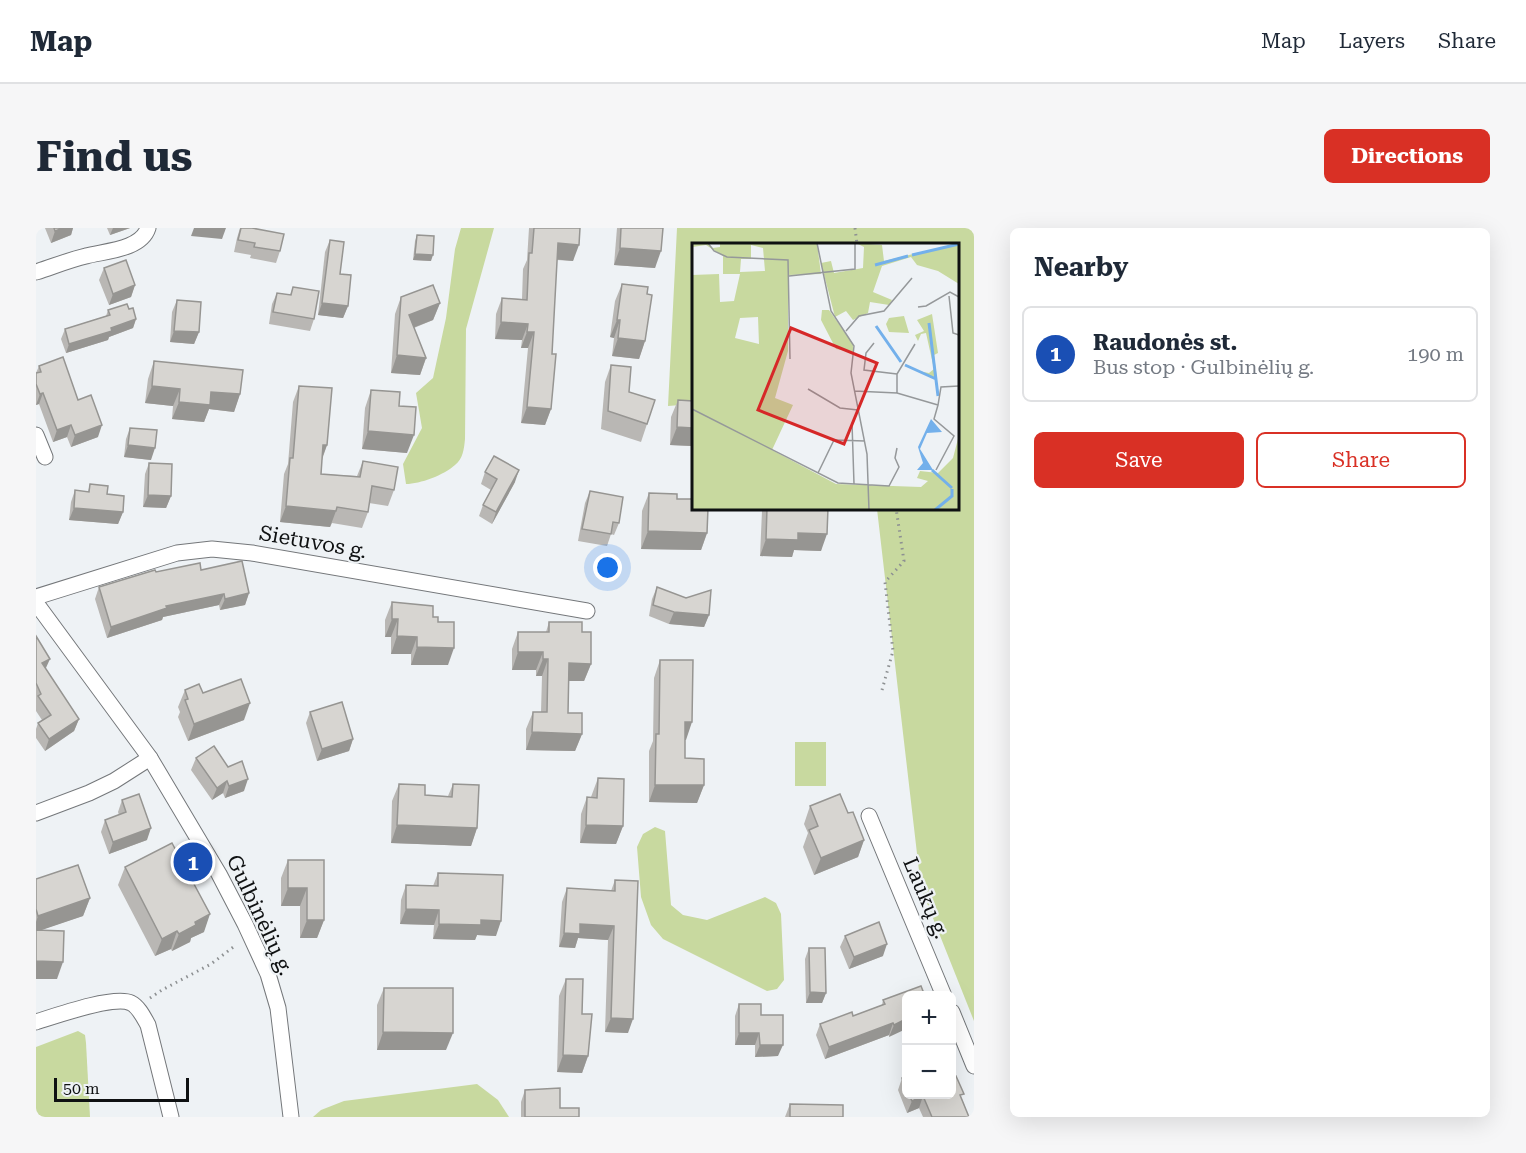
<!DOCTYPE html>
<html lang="en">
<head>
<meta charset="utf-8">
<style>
  body { margin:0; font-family:"Roboto Serif",serif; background:#f6f6f7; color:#1f2937 }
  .controls { position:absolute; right:18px; bottom:18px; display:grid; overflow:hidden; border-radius:9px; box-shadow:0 6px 24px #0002 }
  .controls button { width:54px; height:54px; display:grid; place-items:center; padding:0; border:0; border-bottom:2px solid #e0e1e3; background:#fff; color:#1f2937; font:30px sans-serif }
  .scale { position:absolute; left:18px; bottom:15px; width:135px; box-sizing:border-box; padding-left:6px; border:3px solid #0f1112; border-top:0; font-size:16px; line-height:21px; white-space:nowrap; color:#0f1112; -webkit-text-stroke:4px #eef2f5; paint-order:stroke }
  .you { position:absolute; left:572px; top:340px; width:21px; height:21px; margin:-15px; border:4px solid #fff; border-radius:50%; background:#1a73e8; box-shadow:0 0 0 9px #1a73e833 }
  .badge { display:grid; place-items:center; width:39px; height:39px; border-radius:50%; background:#d93025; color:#fff; font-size:20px; font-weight:700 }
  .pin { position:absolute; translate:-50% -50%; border:3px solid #fff; box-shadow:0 2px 6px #0006 }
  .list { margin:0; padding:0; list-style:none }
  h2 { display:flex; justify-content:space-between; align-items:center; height:78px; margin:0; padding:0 24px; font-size:26px }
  h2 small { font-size:20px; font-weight:400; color:#747a83 }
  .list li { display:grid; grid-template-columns:39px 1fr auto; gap:18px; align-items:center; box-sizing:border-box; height:96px; margin:0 12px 12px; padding:0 12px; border:2px solid #e0e1e3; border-radius:9px }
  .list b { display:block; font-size:22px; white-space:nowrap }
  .list p { margin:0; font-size:20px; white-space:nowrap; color:#747a83 }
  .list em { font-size:20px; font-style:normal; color:#747a83 }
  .actions { display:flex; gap:12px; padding:18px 24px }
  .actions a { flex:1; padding:14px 0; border:2px solid #d93025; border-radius:9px; text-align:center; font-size:21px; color:#d93025 }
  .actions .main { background:#d93025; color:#fff }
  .map { position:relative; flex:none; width:938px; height:889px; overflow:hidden; border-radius:9px }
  header { display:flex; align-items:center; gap:36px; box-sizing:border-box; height:84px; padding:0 30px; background:#fff; border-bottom:2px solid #e0e1e3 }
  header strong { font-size:28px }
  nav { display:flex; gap:33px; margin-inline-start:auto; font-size:21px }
  .intro { display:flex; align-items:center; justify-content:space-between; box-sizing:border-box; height:144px; padding:0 36px }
  h1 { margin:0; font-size:42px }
  .button { padding:15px 27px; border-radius:9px; background:#d93025; color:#fff; font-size:21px; font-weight:700 }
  main { display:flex; gap:36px; padding:0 36px }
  aside { flex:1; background:#fff; border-radius:9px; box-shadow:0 6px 24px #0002 }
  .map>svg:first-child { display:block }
</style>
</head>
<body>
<header>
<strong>Map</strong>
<nav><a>Map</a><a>Layers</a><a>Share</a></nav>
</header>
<div class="intro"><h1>Find us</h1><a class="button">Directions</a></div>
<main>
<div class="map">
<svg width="938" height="889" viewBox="0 0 938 889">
  <rect width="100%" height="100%" fill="#eef2f5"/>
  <g fill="#c8d99f">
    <path d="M 425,0 L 458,0 L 430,101 L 429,211 C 428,221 427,231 419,237 C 408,247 384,256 370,256 L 367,236 L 386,200 L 380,165 L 397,150 L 410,90 L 419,21 Z"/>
    <path d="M 641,0 L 938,0 L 938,793 L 885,660 L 841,281 L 922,280 L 922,16 L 658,16 L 657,176 L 632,178 Z"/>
    <rect x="759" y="514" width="31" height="44"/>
    <path d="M 619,599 L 629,603 L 635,677 L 647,687 L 671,692 L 729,669 L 740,675 L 745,686 L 748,752 L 741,761 L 731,763 L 627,711 L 615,697 L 605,669 L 601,619 L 607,606 Z"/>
    <path d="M 42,803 L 49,807 L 50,815 L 54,889 L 0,889 L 0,819 Z"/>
    <path d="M 441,856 L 462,872 L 473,889 L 277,889 L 285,882 L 308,873 Z"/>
  </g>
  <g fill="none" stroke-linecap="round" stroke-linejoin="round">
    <g stroke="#74777a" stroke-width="17">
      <g id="street">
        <path d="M 0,44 C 16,39 33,32 50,28 C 68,23 105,22 112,0"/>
        <path d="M 0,207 L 9,229"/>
        <path d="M 0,369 L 141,325 L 176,321 L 216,325 L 551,383"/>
        <path d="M 0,375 L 114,530 L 183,646 L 209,696 L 232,746 L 242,780 L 255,889"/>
        <path d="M 0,585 L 53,565 L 78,553 L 114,530"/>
        <path d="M 833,588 L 908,768"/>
        <path d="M 916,784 L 938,838"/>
        <path d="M 0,794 C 19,788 78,767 95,775 C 103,779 108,790 112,797 L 135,889"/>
      </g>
    </g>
    <g stroke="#8d9092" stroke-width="3" stroke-dasharray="1.5 4.5" stroke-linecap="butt">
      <path d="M 819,0 L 821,16"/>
      <path d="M 846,462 L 857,423 L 849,354 L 868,333 L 860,280"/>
      <path d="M 114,770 L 126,762 L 175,736 L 200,717"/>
    </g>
    <use href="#street" stroke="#fff" stroke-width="15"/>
  </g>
  <g fill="#b9b7b4">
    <path d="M 9,0 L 37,0 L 35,7 L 15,15 Z"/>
    <path d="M 71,0 L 94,0 L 74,7 Z"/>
    <path d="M 204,0 L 244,23 L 240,35 L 214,30 L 215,27 L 198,24 L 201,10 Z"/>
    <path d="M 493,0 L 544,0 L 537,33 L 521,32 L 516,126 L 515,181 L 509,197 L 485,195 L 492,120 L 485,120 L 486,112 L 459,111 L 460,86 L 466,70 L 486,71 L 487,41 L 491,32 Z"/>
    <path d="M 581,0 L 627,0 L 619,40 L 578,37 Z"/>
    <path d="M 381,7 L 395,33 L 377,32 L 379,13 Z"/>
    <path d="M 294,12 L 304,46 L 312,78 L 307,90 L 282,87 L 289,24 Z"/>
    <path d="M 68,40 L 99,57 L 95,69 L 73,77 L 63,52 Z"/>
    <path d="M 586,56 L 609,113 L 603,131 L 576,128 L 578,110 L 574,109 L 579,73 Z"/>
    <path d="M 257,59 L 278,91 L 274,103 L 233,96 L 236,76 L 241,65 L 254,67 Z"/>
    <path d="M 365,69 L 404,75 L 397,92 L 378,100 L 390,130 L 384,147 L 355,145 L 359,86 Z"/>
    <path d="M 141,72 L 163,104 L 158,116 L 134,114 L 136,84 Z"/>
    <path d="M 93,81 L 100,91 L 97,100 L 73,109 L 72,112 L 30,125 L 25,111 L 29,101 L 70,88 L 72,82 Z"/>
    <path d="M 118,133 L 204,166 L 198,184 L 173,181 L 168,194 L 136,191 L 137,178 L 109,175 L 112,151 Z"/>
    <path d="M 575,137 L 593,164 L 611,196 L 605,214 L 565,201 L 569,154 Z"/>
    <path d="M 3,138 L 42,172 L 62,209 L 35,219 L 31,209 L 17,214 L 3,176 L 0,177 L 0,145 Z"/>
    <path d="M 263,158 L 291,217 L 286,232 L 285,246 L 321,248 L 327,233 L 358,262 L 352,278 L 333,275 L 332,284 L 326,300 L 296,295 L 294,299 L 244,294 L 248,246 L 252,236 L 257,174 Z"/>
    <path d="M 335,162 L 363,178 L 371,225 L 326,221 L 329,180 Z"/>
    <path d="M 642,172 L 657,173 L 657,224 L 655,224 L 656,218 L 634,217 L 635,189 Z"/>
    <path d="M 94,200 L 115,232 L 88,229 L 90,211 Z"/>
    <path d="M 113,235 L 135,268 L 130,280 L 107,279 L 109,246 Z"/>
    <path d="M 449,244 L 479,254 L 456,296 L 443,288 L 447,277 L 455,262 L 445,256 Z"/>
    <path d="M 54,256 L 71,266 L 87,284 L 82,296 L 33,292 L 35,274 L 39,262 L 52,264 Z"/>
    <path d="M 554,263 L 583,295 L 578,307 L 575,306 L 571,318 L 542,313 L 549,275 Z"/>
    <path d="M 613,265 L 641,271 L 671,305 L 665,322 L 605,321 L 606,283 Z"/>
    <path d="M 727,280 L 792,280 L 785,323 L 758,322 L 756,329 L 724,328 L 726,283 Z"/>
    <path d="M 165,342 L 213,365 L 209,377 L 184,382 L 183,377 L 127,389 L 126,392 L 71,410 L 59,371 L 63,359 L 120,344 Z"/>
    <path d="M 621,359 L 673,387 L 668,399 L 633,396 L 613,388 L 616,371 Z"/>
    <path d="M 356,374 L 397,389 L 402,394 L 412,437 L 375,437 L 375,426 L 355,426 L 355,409 L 349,409 L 349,392 Z"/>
    <path d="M 513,394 L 546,404 L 555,436 L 548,453 L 533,453 L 532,485 L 546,506 L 539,523 L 490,522 L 490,501 L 497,484 L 505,484 L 506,448 L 500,448 L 500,442 L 476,442 L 476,421 L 482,404 L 510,404 Z"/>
    <path d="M 0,408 L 10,441 L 43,491 L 38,503 L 9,523 L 0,510 L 0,501 L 2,495 L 6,492 L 0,483 Z"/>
    <path d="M 624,432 L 650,512 L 649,512 L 649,530 L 668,557 L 661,575 L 613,574 L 613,523 L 617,513 L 618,450 Z"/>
    <path d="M 149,462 L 167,465 L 208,492 L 152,513 L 142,489 L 144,484 L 142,479 Z"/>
    <path d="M 274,484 L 317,511 L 313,523 L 281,533 L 270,495 Z"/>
    <path d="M 160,530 L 208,563 L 189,570 L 187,565 L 176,572 L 155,542 Z"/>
    <path d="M 562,550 L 587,598 L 580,616 L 544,615 L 545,586 L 551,569 L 555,569 Z"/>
    <path d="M 363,556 L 389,567 L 412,568 L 417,556 L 441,600 L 435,618 L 355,615 L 356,573 Z"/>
    <path d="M 86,572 L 111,612 L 73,626 L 65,604 L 69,592 L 83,587 L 82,584 Z"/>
    <path d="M 774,578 L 828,612 L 822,629 L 778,647 L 767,619 L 772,605 L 768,596 Z"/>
    <path d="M 252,632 L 288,632 L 288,692 L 281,710 L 264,710 L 264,678 L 245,678 L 245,650 Z"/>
    <path d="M 89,639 L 168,704 L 155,710 L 154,714 L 136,723 L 135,721 L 119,728 L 82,657 Z"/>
    <path d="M 402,645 L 460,708 L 441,707 L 439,712 L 397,711 L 398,697 L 364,696 L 365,672 L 370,657 L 397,658 Z"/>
    <path d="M 0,651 L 54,670 L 47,688 L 4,702 L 21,751 L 0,751 Z"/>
    <path d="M 579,652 L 592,805 L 569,804 L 572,712 L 542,710 L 539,720 L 523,719 L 526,674 L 531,660 L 575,663 Z"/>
    <path d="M 809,708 L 847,728 L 813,741 L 804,719 Z"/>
    <path d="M 773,720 L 790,765 L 786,775 L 770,775 L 769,731 Z"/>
    <path d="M 530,751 L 546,786 L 552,828 L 546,845 L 521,844 L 523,768 Z"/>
    <path d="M 348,760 L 410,822 L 341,822 L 341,777 Z"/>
    <path d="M 889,768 L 853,809 L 853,807 L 789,831 L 780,807 L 784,796 L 817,788 L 846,777 L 847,772 Z"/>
    <path d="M 703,776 L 725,787 L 742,828 L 719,829 L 719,817 L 699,817 L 699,788 Z"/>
    <path d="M 870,849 L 870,867 L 915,867 L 926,871 L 933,889 L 887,889 L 883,880 L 871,885 L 862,862 L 866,850 Z"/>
    <path d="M 489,862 L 524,880 L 543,889 L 485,889 L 485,874 Z"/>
    <path d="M 754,876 L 807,889 L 749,889 Z"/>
  </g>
  <g fill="#969592">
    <path d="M 27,0 L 37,0 L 35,7 L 15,15 L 19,3 Z"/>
    <path d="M 77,0 L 94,0 L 74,7 Z"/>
    <path d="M 158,0 L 190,0 L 186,11 L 155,8 Z"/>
    <path d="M 522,15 L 543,17 L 537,33 L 516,31 Z"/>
    <path d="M 584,20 L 625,23 L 619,40 L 578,37 Z"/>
    <path d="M 379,26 L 397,27 L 395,33 L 377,32 Z"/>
    <path d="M 99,57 L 95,69 L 73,77 L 77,66 Z"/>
    <path d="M 286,75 L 312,78 L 307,90 L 282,87 Z"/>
    <path d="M 404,75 L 397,92 L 366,104 L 373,87 Z"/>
    <path d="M 100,91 L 97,100 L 73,109 L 72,112 L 30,125 L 33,116 Z"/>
    <path d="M 581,92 L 584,92 L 578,110 L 574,109 Z"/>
    <path d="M 465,94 L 492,96 L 486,112 L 459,111 Z"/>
    <path d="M 138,103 L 163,104 L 158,116 L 134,114 Z"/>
    <path d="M 491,104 L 498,104 L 492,120 L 485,120 Z"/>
    <path d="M 582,110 L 609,113 L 603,131 L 576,128 Z"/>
    <path d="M 361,127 L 390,130 L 384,147 L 355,145 Z"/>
    <path d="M 116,158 L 144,161 L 137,178 L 109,175 Z"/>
    <path d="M 175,164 L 204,166 L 198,184 L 173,181 L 168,194 L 136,191 L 143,174 Z"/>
    <path d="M 7,165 L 3,176 L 0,177 L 4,166 Z"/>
    <path d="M 491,179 L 515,181 L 509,197 L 485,195 Z"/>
    <path d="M 35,197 L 31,209 L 17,214 L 21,202 Z"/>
    <path d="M 66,197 L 62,209 L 35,219 L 39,207 Z"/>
    <path d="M 641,199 L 657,200 L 657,212 L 656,218 L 634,217 Z"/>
    <path d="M 332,203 L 378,207 L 371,225 L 326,221 Z"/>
    <path d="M 92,217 L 119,220 L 115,232 L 88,229 Z"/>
    <path d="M 287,217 L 291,217 L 285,233 Z"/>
    <path d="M 483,242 L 479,254 L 456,296 L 460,284 Z"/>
    <path d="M 112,267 L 135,268 L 130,280 L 107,279 Z"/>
    <path d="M 250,278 L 300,283 L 294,299 L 244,294 Z"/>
    <path d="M 38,280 L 87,284 L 82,296 L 33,292 Z"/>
    <path d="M 612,303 L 671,305 L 665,322 L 605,321 Z"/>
    <path d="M 762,305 L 791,306 L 785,323 L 758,322 L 756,329 L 724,328 L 730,311 Z"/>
    <path d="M 213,365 L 209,377 L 184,382 L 189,371 Z"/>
    <path d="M 188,366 L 183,377 L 127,389 L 126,392 L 71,410 L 75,399 L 130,378 Z"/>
    <path d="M 638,384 L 673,387 L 668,399 L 633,396 Z"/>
    <path d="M 356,391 L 362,391 L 355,409 L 349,409 Z"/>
    <path d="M 361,408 L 381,409 L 375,426 L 355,426 Z"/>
    <path d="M 381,419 L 418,420 L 412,437 L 375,437 Z"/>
    <path d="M 482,424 L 507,424 L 500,442 L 476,442 Z"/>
    <path d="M 14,431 L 9,442 L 6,435 Z"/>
    <path d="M 507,431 L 512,431 L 506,448 L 500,448 Z"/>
    <path d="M 533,435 L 555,436 L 548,453 L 527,453 Z"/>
    <path d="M 214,475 L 208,492 L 152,513 L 158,496 Z"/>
    <path d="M 43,491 L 38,503 L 9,523 L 13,511 Z"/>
    <path d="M 649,494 L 656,494 L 650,512 L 643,512 Z"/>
    <path d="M 496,504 L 546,506 L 539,523 L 490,522 Z"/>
    <path d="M 317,511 L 313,523 L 281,533 L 286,521 Z"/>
    <path d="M 212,551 L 208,563 L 189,570 L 193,558 Z"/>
    <path d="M 191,553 L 187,565 L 176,572 L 181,560 Z"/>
    <path d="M 619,557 L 668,557 L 661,575 L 613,574 Z"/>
    <path d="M 361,597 L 441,600 L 435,618 L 355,615 Z"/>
    <path d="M 550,597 L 587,598 L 580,616 L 544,615 Z"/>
    <path d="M 115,600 L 111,612 L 73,626 L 77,614 Z"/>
    <path d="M 828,612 L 822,629 L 778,647 L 785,630 Z"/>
    <path d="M 252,660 L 271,660 L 264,678 L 245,678 Z"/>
    <path d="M 54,670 L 47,688 L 0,704 L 0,694 L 2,688 Z"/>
    <path d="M 370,681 L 403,682 L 398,697 L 364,696 Z"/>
    <path d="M 174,686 L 168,704 L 155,710 L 154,714 L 136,723 L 143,706 L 159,694 Z"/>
    <path d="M 271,692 L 288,692 L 281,710 L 264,710 Z"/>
    <path d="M 445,692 L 465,693 L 460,708 L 441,707 L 439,712 L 397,711 L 403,696 Z"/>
    <path d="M 544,696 L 578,698 L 572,712 L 542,710 L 539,720 L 523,719 L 528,705 Z"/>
    <path d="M 141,703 L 135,721 L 119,728 L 126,711 Z"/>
    <path d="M 851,716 L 847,728 L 813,741 L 818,729 Z"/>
    <path d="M 0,733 L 27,734 L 21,751 L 0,751 Z"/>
    <path d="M 774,764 L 790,765 L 786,775 L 770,775 Z"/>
    <path d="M 575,790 L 597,791 L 592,805 L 569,804 Z"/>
    <path d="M 870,791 L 870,801 L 853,809 L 858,797 Z"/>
    <path d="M 857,795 L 853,807 L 789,831 L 793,819 Z"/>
    <path d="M 347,804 L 417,805 L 410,822 L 341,822 Z"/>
    <path d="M 703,805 L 723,805 L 719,817 L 699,817 Z"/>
    <path d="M 724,817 L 747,817 L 742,828 L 719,829 Z"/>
    <path d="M 527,827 L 552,828 L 546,845 L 521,844 Z"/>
    <path d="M 887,868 L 883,880 L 871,885 L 876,873 Z"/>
  </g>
  <g fill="#d7d5d1" stroke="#969592" stroke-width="1.5">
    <path d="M 18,0 L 27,0 L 19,3 Z"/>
    <path d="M 205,0 L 216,0 L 248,6 L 244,23 L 218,19 L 219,15 L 202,12 Z"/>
    <path d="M 498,0 L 544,0 L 543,17 L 522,15 L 516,126 L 520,126 L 515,181 L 491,179 L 498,104 L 491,104 L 492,96 L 465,94 L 466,70 L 491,72 L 493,25 L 496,25 Z"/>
    <path d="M 585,0 L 627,0 L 625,23 L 584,20 Z"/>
    <path d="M 381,7 L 398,8 L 397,27 L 379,26 Z"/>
    <path d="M 294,12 L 308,14 L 304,46 L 315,47 L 312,78 L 286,75 Z"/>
    <path d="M 90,32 L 99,57 L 77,66 L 68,40 Z"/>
    <path d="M 586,56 L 612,59 L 611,66 L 616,67 L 609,113 L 582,110 L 584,92 L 581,92 Z"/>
    <path d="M 397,57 L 404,75 L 373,87 L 390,130 L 361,127 L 365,69 Z"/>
    <path d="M 257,59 L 283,63 L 278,91 L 237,84 L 241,65 L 255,67 Z"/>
    <path d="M 141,72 L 165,74 L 163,104 L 138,103 Z"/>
    <path d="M 91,76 L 93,81 L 97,80 L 100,91 L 75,100 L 76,103 L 33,116 L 29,101 L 74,87 L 72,82 Z"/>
    <path d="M 27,129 L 42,172 L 55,167 L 66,197 L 39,207 L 35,197 L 21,202 L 7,165 L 4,166 L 0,156 L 0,145 L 5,144 L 3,138 Z"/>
    <path d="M 118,133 L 207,142 L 204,166 L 175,164 L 174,177 L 143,174 L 144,161 L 116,158 Z"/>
    <path d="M 575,137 L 595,139 L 593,164 L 619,172 L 611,196 L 572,183 Z"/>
    <path d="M 263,158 L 296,160 L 291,217 L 287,217 L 285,246 L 324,249 L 327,233 L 362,239 L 358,262 L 336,258 L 332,284 L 301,279 L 300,283 L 250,278 L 254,230 L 257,230 Z"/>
    <path d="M 335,162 L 364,164 L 363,178 L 380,179 L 378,207 L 332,203 Z"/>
    <path d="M 642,172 L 657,173 L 657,200 L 641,199 Z"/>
    <path d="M 94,200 L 121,202 L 119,220 L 92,217 Z"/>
    <path d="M 458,228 L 483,242 L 460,284 L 447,277 L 461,251 L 449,244 Z"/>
    <path d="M 113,235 L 136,236 L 135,268 L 112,267 Z"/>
    <path d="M 54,256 L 72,258 L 71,266 L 88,268 L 87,284 L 38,280 L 39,262 L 53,264 Z"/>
    <path d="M 554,263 L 587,269 L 583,295 L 577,294 L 575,306 L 546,301 Z"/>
    <path d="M 613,265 L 641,266 L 641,271 L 657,271 L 657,280 L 672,280 L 671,305 L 612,303 Z"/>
    <path d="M 731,280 L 792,280 L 791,306 L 762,305 L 762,312 L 730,311 Z"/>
    <path d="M 206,333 L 213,365 L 189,371 L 188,366 L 130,378 L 131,380 L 75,399 L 63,359 L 119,342 L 120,344 L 164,335 L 165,342 Z"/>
    <path d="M 621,359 L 650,370 L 675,362 L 673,387 L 638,384 L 617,377 Z"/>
    <path d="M 356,374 L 397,378 L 397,389 L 402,389 L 402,394 L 418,394 L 418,420 L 381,419 L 381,409 L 361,408 L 362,391 L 356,391 Z"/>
    <path d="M 513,394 L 546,394 L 546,404 L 555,404 L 555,436 L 533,435 L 532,485 L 546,485 L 546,506 L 496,504 L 497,484 L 511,484 L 512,431 L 507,431 L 507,424 L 482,424 L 482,404 L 513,404 Z"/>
    <path d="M 0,408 L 14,431 L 6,435 L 43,491 L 13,511 L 2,495 L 15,487 L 2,468 L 5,466 L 0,455 Z"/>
    <path d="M 624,432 L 657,432 L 656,494 L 649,494 L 649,530 L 668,531 L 668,557 L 619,557 L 620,506 L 623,506 Z"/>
    <path d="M 205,451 L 214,475 L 158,496 L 149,472 L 152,471 L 149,462 L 163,456 L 167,465 Z"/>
    <path d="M 306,474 L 317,511 L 286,521 L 274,484 Z"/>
    <path d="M 178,518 L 192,539 L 206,533 L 212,551 L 193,558 L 191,553 L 181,560 L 160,530 Z"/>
    <path d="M 562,550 L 588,551 L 587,598 L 550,597 L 551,569 L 561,570 Z"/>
    <path d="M 363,556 L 389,557 L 389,567 L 416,569 L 417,556 L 443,557 L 441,600 L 361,597 Z"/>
    <path d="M 103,566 L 115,600 L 77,614 L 69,592 L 90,584 L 86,572 Z"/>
    <path d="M 804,566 L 812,585 L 817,584 L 828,612 L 785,630 L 773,602 L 782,598 L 774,578 Z"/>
    <path d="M 136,615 L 174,686 L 159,694 L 160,697 L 143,706 L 141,703 L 126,711 L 89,639 Z"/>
    <path d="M 252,632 L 288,632 L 288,692 L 271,692 L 271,660 L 252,660 Z"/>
    <path d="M 42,637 L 54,670 L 2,688 L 0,681 L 0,651 Z"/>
    <path d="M 402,645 L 467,647 L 465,693 L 445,692 L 445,697 L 403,696 L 403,682 L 370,681 L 370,657 L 402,658 Z"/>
    <path d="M 579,652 L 602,653 L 597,791 L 575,790 L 578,698 L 544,696 L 544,706 L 528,705 L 531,660 L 579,663 Z"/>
    <path d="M 843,694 L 851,716 L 818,729 L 809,708 Z"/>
    <path d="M 0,702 L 28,703 L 27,734 L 0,733 Z"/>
    <path d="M 773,720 L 789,720 L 790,765 L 774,764 Z"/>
    <path d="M 530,751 L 547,751 L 546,786 L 556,786 L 552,828 L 527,827 Z"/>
    <path d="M 885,758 L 889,768 L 870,768 L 870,791 L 858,797 L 857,795 L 793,819 L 784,796 L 816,784 L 817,788 L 849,776 L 847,772 Z"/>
    <path d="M 348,760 L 417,760 L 417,805 L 347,804 Z"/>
    <path d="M 703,776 L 725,776 L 725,787 L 747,787 L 747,817 L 724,817 L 723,805 L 703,805 Z"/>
    <path d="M 920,848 L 928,866 L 924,867 L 933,889 L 896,889 L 887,868 L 876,873 L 873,867 L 915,867 L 915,850 Z"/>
    <path d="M 870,849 L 870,861 L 866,850 Z"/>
    <path d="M 524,860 L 524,880 L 543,880 L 543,889 L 489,889 L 489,862 Z"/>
    <path d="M 754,876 L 807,877 L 807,889 L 754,889 Z"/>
  </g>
  <g text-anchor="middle" stroke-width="4.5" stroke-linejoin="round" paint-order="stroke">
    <g font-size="21" fill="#0f1112" stroke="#eef2f5">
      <text transform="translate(277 314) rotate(10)" y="7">Sietuvos g.</text>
      <text transform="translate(890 670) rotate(67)" y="7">Laukų g.</text>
      <text transform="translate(224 687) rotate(65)" y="7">Gulbinėlių g.</text>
    </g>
  </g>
  <g transform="translate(656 15)">
    <rect width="267" height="267" fill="#eef2f5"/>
    <path d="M 0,0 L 15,0 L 21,5 L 28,4 L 28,0 L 125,0 L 129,31 L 96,32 L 96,108 L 83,155 L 101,162 L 80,207 L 144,241 L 229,244 L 236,238 L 225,235 L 228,228 L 246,230 L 261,215 L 267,192 L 267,267 L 0,267 L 0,32 L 27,31 L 28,59 L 42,58 L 48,31 L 31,31 L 31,13 L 14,2 L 0,4 ZM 59,2 L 71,5 L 73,28 L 48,29 L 49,16 L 59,16 ZM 66,74 L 67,101 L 43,95 L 48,75 ZM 164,0 L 190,2 L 192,18 L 267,0 L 267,41 L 246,28 L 225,22 L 219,14 L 190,23 L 181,49 L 200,57 L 197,62 L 178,59 L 176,70 L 161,77 L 154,68 L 143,74 L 129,20 L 139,18 L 142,30 L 171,25 L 172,4 ZM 130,67 L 137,67 L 161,101 L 161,109 L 144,106 L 129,77 ZM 240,71 L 246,110 L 242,112 L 245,136 L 226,128 L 237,130 L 242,126 L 234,90 L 229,91 L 226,98 L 223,92 L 232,88 L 225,77 ZM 212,73 L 217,90 L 197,89 L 194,81 L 197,75 Z" fill="#c8d99f" fill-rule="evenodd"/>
    <path d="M 239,176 L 250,189 L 235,190 L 228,206 L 241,227 L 225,227 L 231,220 L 226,204 Z" fill="#73b0eb"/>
    <path fill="none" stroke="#73b0eb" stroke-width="3" d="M 220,12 L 267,1M 183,22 L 216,13M 237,80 L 246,153M 184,83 L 209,119M 213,122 L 244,136M 240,227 L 260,245M 243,267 L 260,253 L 260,246"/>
    <path fill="none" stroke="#95989a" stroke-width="1.5" d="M 16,0 L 22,8 L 35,14 L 96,17 L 98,116M 125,0 L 139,68 L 162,103 L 159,130 L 175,211 L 177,267M 97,33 L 163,26 L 163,0M 257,53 L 261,90 L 267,92M 226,64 L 234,63 L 258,49 L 267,54M 154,88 L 167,73 L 192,68 L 220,35M 182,100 L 174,110 L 172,127 L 205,131M 116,146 L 148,165 L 166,167M 162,148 L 205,150 L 246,162 L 249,144 L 267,143M 205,150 L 205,131 L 223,101M 0,166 L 146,240 L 197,243 L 207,224 L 203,215 L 205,205M 160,180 L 162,241M 244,227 L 262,193 L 242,176 L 246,162M 126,230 L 142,197 L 173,198"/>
    <path fill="#d62828" fill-opacity="0.15" stroke="#d62828" stroke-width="3" d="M 99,85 L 185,120 L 152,201 L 66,167 Z"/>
    <rect width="267" height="267" fill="none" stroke="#0f1112" stroke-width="3"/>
  </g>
</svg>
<div class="controls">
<button>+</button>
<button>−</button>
</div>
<div class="scale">50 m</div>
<div class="you"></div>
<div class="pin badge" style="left:157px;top:634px;background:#1a4fb4">1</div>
</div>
<aside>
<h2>Nearby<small></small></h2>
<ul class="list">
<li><span class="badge" style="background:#1a4fb4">1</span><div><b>Raudonės st.</b><p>Bus stop · Gulbinėlių g.</p></div><em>190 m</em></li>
</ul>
<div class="actions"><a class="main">Save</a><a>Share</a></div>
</aside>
</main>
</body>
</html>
